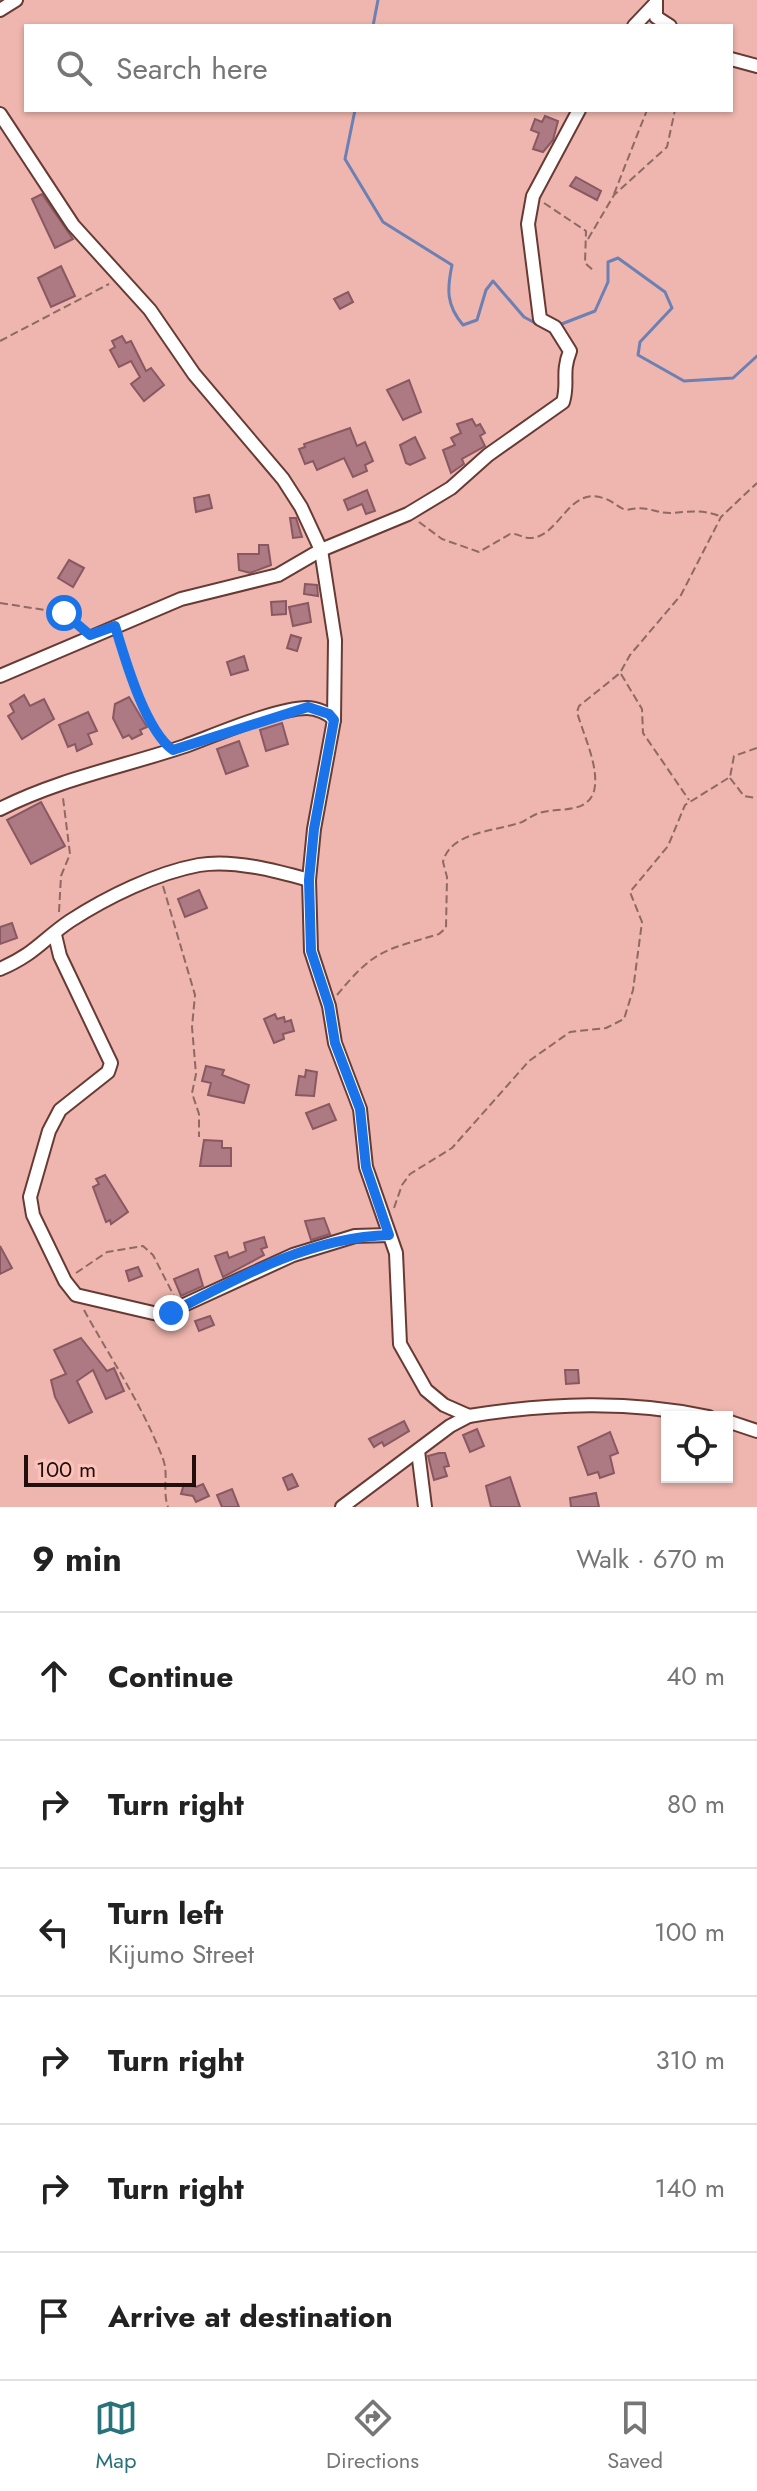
<!DOCTYPE html>
<html lang="en">
<head>
<meta charset="utf-8">
<style>
  body { margin:0; font-family:Jost,sans-serif; background:#f6f6f6; color:#222 }
  .controls { position:absolute; right:24px; bottom:24px; display:grid; overflow:hidden; border-radius:0px; box-shadow:0 2px 6px #0004 }
  .controls button { width:72px; height:72px; display:grid; place-items:center; padding:0; border:0; border-bottom:2px solid #e0e0e0; background:#fff; color:#222; font:40px sans-serif }
  .scale { position:absolute; left:24px; bottom:20px; width:172px; box-sizing:border-box; padding-left:8px; border:4px solid #220f0d; border-top:0; font-size:22px; line-height:28px; white-space:nowrap; color:#220f0d; -webkit-text-stroke:6px #fcc3bb; paint-order:stroke }
  .stop { position:absolute; width:24px; height:24px; margin:-18px; border:6px solid #1a73e8; border-radius:50%; background:#fff }
  .stop.end { background:#1a73e8; border-color:#fff; box-shadow:0 2px 8px #0008 }
  .list { margin:0; padding:0; list-style:none }
  h2 { display:flex; justify-content:space-between; align-items:center; height:104px; margin:0; padding:0 32px; font-size:34px }
  h2 small { font-size:26px; font-weight:400; color:#767676 }
  .list li { display:grid; grid-template-columns:52px 1fr auto; gap:24px; align-items:center; box-sizing:border-box; height:128px; padding:0 32px; border-top:2px solid #e0e0e0 }
  .list b { display:block; font-size:30px; white-space:nowrap }
  .list p { margin:0; font-size:26px; white-space:nowrap; color:#767676 }
  .list em { font-size:26px; font-style:normal; color:#767676 }
  .icon { flex:none; width:44px; height:44px; fill:none; stroke:currentColor; stroke-width:2; stroke-linecap:round; stroke-linejoin:round }
  .map { position:relative; flex:none; width:757px; height:1507px; overflow:hidden }
  .search { position:absolute; background:#fff; box-shadow:0 2px 6px #0004; left:24px; right:24px; top:24px; height:88px; display:flex; align-items:center; gap:20px; box-sizing:border-box; padding:0 28px; border-radius:0px; color:#767676; font-size:30px }
  .sheet { height:872px; background:#fff }
  nav { display:flex; justify-content:space-around; align-items:center; box-sizing:border-box; height:112px; border-top:2px solid #e0e0e0; background:#fff; font-size:22px; color:#767676 }
  nav a { display:grid; justify-items:center; gap:4px }
  nav .on { color:#29727b }
  .map>svg:first-child { display:block }
</style>
</head>
<body>
<div class="map">
<svg width="757" height="1507" viewBox="0 0 757 1507">
  <rect width="100%" height="100%" fill="#eeb6ae"/>
  <g fill="none" stroke-linecap="round" stroke-linejoin="round">
    <g stroke="#6c80b4" stroke-width="3">
      <path d="M 373,26 L 378,0"/>
      <path d="M 355,110 L 345,159 L 383,222 L 452,265 C 447,289 446,305 463,325 L 477,320 L 486,290 L 493,281 L 524,317 L 548,330"/>
      <path d="M 559,325 L 595,311 L 608,282 L 608,262 L 618,258 L 665,292 L 672,308 L 640,342 L 638,355 L 684,381 L 733,378 L 757,356"/>
    </g>
  </g>
  <g fill="#ad7982" stroke="#895861" stroke-width="2">
    <path d="M 545,116 L 558,121 L 553,140 L 543,152 L 533,149 L 539,133 L 531,130 L 535,119 L 542,122 Z"/>
    <path d="M 576,177 L 601,191 L 597,200 L 570,186 Z"/>
    <path d="M 42,194 L 73,239 L 55,248 L 32,199 Z"/>
    <path d="M 61,266 L 75,296 L 51,307 L 38,278 Z"/>
    <path d="M 348,292 L 353,302 L 340,309 L 334,299 Z"/>
    <path d="M 122,336 L 126,343 L 131,341 L 146,371 L 151,368 L 164,385 L 144,401 L 131,384 L 140,377 L 131,361 L 119,367 L 110,350 L 115,347 L 112,341 Z"/>
    <path d="M 409,380 L 421,412 L 403,420 L 387,390 Z"/>
    <path d="M 472,419 L 476,426 L 480,424 L 485,433 L 480,436 L 485,446 L 462,459 L 464,464 L 451,473 L 443,450 L 455,445 L 451,438 L 461,433 L 457,424 Z"/>
    <path d="M 350,428 L 357,446 L 365,442 L 373,461 L 365,465 L 367,471 L 353,477 L 344,458 L 317,470 L 313,461 L 305,464 L 299,449 L 305,447 L 304,444 Z"/>
    <path d="M 415,437 L 425,458 L 410,465 L 406,463 L 400,445 Z"/>
    <path d="M 367,490 L 375,511 L 366,514 L 362,504 L 348,510 L 344,500 Z"/>
    <path d="M 209,495 L 212,508 L 196,512 L 194,498 Z"/>
    <path d="M 290,518 L 296,518 L 302,537 L 293,538 Z"/>
    <path d="M 259,545 L 268,545 L 271,565 L 250,573 L 239,570 L 238,554 L 259,554 Z"/>
    <path d="M 69,560 L 84,568 L 73,587 L 58,578 Z"/>
    <path d="M 305,584 L 317,585 L 318,596 L 304,594 Z"/>
    <path d="M 286,601 L 286,614 L 272,615 L 271,602 Z"/>
    <path d="M 308,603 L 311,622 L 293,626 L 289,607 Z"/>
    <path d="M 291,635 L 301,638 L 297,651 L 287,648 Z"/>
    <path d="M 244,656 L 248,670 L 231,675 L 227,662 Z"/>
    <path d="M 24,695 L 30,706 L 44,699 L 54,719 L 22,739 L 8,716 L 14,712 L 10,704 Z"/>
    <path d="M 129,697 L 147,727 L 140,730 L 142,734 L 132,739 L 129,735 L 123,738 L 113,718 L 115,704 Z"/>
    <path d="M 88,712 L 97,731 L 88,734 L 92,744 L 77,751 L 75,744 L 68,747 L 59,725 Z"/>
    <path d="M 282,723 L 288,744 L 266,751 L 260,730 Z"/>
    <path d="M 239,741 L 248,766 L 226,774 L 217,749 Z"/>
    <path d="M 41,802 L 65,846 L 31,864 L 7,820 Z"/>
    <path d="M 199,890 L 207,908 L 185,917 L 178,899 Z"/>
    <path d="M 12,923 L 17,938 L 0,944 L 0,927 Z"/>
    <path d="M 275,1014 L 277,1019 L 284,1017 L 285,1022 L 291,1020 L 294,1031 L 283,1034 L 284,1039 L 274,1043 L 264,1019 Z"/>
    <path d="M 206,1066 L 224,1070 L 222,1075 L 249,1085 L 244,1103 L 208,1095 L 211,1083 L 202,1081 Z"/>
    <path d="M 306,1070 L 317,1072 L 314,1096 L 296,1095 L 299,1076 L 305,1077 Z"/>
    <path d="M 329,1104 L 336,1120 L 313,1129 L 306,1113 Z"/>
    <path d="M 204,1140 L 222,1141 L 222,1148 L 231,1148 L 231,1166 L 200,1166 Z"/>
    <path d="M 105,1175 L 128,1212 L 111,1224 L 110,1220 L 106,1222 L 93,1187 L 99,1184 L 96,1179 Z"/>
    <path d="M 324,1218 L 330,1234 L 311,1240 L 305,1221 Z"/>
    <path d="M 264,1237 L 267,1247 L 261,1249 L 264,1255 L 223,1277 L 215,1256 L 227,1252 L 229,1258 L 246,1251 L 244,1243 Z"/>
    <path d="M 0,1246 L 12,1268 L 0,1274 Z"/>
    <path d="M 138,1267 L 142,1276 L 129,1281 L 126,1271 Z"/>
    <path d="M 198,1269 L 203,1286 L 181,1296 L 174,1279 Z"/>
    <path d="M 210,1316 L 214,1325 L 199,1331 L 195,1321 Z"/>
    <path d="M 81,1338 L 107,1371 L 114,1368 L 124,1391 L 106,1399 L 93,1370 L 77,1381 L 92,1412 L 69,1423 L 55,1397 L 51,1380 L 66,1374 L 54,1350 Z"/>
    <path d="M 565,1370 L 578,1370 L 579,1383 L 566,1384 Z"/>
    <path d="M 404,1421 L 409,1431 L 384,1446 L 382,1442 L 374,1447 L 369,1439 Z"/>
    <path d="M 477,1429 L 484,1446 L 470,1452 L 463,1435 Z"/>
    <path d="M 610,1432 L 618,1453 L 610,1456 L 614,1473 L 600,1478 L 598,1472 L 588,1475 L 578,1447 Z"/>
    <path d="M 439,1453 L 445,1453 L 449,1466 L 444,1467 L 447,1476 L 434,1480 L 428,1456 Z"/>
    <path d="M 292,1474 L 298,1486 L 288,1490 L 283,1478 Z"/>
    <path d="M 510,1477 L 520,1507 L 491,1507 L 486,1486 Z"/>
    <path d="M 184,1484 L 196,1487 L 203,1484 L 209,1496 L 196,1502 L 193,1496 L 181,1494 Z"/>
    <path d="M 232,1489 L 239,1507 L 222,1507 L 217,1495 Z"/>
    <path d="M 596,1493 L 599,1507 L 571,1507 L 570,1498 Z"/>
  </g>
  <g fill="none" stroke-linecap="round" stroke-linejoin="round">
    <g stroke="#683a34" stroke-width="16">
      <g id="street">
        <path d="M 656,0 L 656,17 L 670,26"/>
        <path d="M 0,10 L 16,0"/>
        <path d="M 634,26 L 654,5"/>
        <path d="M 731,59 L 757,66"/>
        <path d="M 0,114 L 73,225 L 150,310 L 194,374 L 283,479 L 301,507 L 321,550 L 335,640 L 334,720 L 314,829 L 309,880 L 311,951 L 329,1006 L 335,1043 L 360,1109 L 366,1167 L 396,1253 L 400,1344 L 426,1390 L 444,1405 L 469,1416"/>
        <path d="M 0,676 L 181,599 L 278,575 L 321,550 L 408,514 L 451,488 L 488,455 L 563,402 C 569,382 561,374 570,351 L 555,327 L 540,319 L 528,224 L 533,196 L 579,110"/>
        <path d="M 0,809 C 59,779 122,767 185,746 C 215,735 277,708 307,708 C 316,708 329,713 334,720"/>
        <path d="M 55,935 L 60,956 L 111,1063 L 108,1072 L 60,1110 L 49,1131 L 30,1197 L 33,1215 L 65,1281 L 76,1295 L 162,1315 L 293,1255 L 355,1236 L 389,1235"/>
        <path d="M 0,969 C 35,954 42,940 70,921 C 107,897 156,873 199,865 C 233,859 277,871 309,880"/>
        <path d="M 727,1421 L 757,1431"/>
        <path d="M 418,1451 L 425,1507"/>
        <path d="M 342,1507 L 450,1426 L 469,1416 C 550,1403 629,1400 709,1417"/>
      </g>
    </g>
    <g stroke="#8f6963" stroke-width="2" stroke-dasharray="8 4" stroke-linecap="butt">
      <path d="M 614,194 L 647,110"/>
      <path d="M 544,203 L 586,231 L 585,263 L 595,272"/>
      <path d="M 588,239 L 614,195 L 667,147 L 675,110"/>
      <path d="M 0,341 L 109,284"/>
      <path d="M 419,522 L 442,539 L 479,552 L 510,534 C 517,533 521,537 528,538 C 559,540 567,486 603,498 C 612,500 617,507 626,510 C 650,505 652,513 670,513 C 690,512 700,509 720,516"/>
      <path d="M 0,603 L 64,613 L 80,627"/>
      <path d="M 118,637 L 126,666 L 164,741"/>
      <path d="M 621,674 L 642,709 L 643,733 L 689,800"/>
      <path d="M 730,778 L 744,796 L 757,798"/>
      <path d="M 163,886 L 195,995 L 192,1027 L 196,1074 L 192,1093 L 199,1114 L 199,1137"/>
      <path d="M 59,912 L 61,876 L 70,854 L 63,798"/>
      <path d="M 337,995 C 375,949 383,951 439,934 L 446,928 L 447,877 L 443,862 C 450,831 498,831 522,822 C 528,819 533,815 539,813 C 556,807 587,815 594,791 C 600,768 583,734 577,712 L 579,706 L 620,673 L 630,655 L 681,595 L 721,517 L 757,483"/>
      <path d="M 394,1208 L 402,1185 L 410,1174 L 452,1148 L 529,1061 L 570,1032 L 606,1028 L 624,1019 L 633,990 L 642,922 L 630,892 L 668,846 L 685,805 L 730,777 L 734,756 L 757,748"/>
      <path d="M 76,1273 L 107,1252 L 143,1246 L 153,1255 L 174,1296"/>
      <path d="M 84,1310 C 111,1359 143,1406 163,1459 C 169,1475 162,1490 168,1507"/>
    </g>
    <use href="#street" stroke="#fff" stroke-width="12"/>
  </g>
  <g fill="none" stroke-linecap="round" stroke-linejoin="round">
    <path stroke="#1a73e8" stroke-width="10" d="M 64,613 L 90,635 L 115,626 C 125,659 145,730 173,750 L 308,707 L 329,714 L 334,720 L 314,829 L 309,880 L 311,951 L 329,1006 L 335,1043 L 360,1109 L 366,1167 L 389,1235 C 311,1237 239,1277 171,1313"/>
  </g>
</svg>
<div class="controls">
<button><svg class="icon" aria-label="locate" viewBox="0 0 24 24"><circle cx="12" cy="12" r="6"/><path d="M12 2v4M12 18v4M2 12h4M18 12h4"/></svg></button>
</div>
<div class="scale">100 m</div>
<div class="stop" style="left:64px;top:613px"></div>
<div class="stop end" style="left:171px;top:1313px"></div>
<div class="search"><svg class="icon" aria-label="search" viewBox="0 0 24 24"><circle cx="10" cy="10" r="6"/><path d="M15 15l6 6"/></svg>Search here</div>
</div>
<section class="sheet">
<h2>9 min<small>Walk · 670 m</small></h2>
<ul class="list">
<li><svg class="icon" aria-label="ahead" viewBox="0 0 24 24"><path d="M12 20V5M6 11l6-6 6 6"/></svg><div><b>Continue</b></div><em>40 m</em></li>
<li><svg class="icon" aria-label="right" viewBox="0 0 24 24"><path d="M7 20v-9h11M14 6l5 5-5 5"/></svg><div><b>Turn right</b></div><em>80 m</em></li>
<li><svg class="icon" aria-label="left" viewBox="0 0 24 24"><path d="M17 20v-9H6M10 6l-5 5 5 5"/></svg><div><b>Turn left</b><p>Kijumo Street</p></div><em>100 m</em></li>
<li><svg class="icon" aria-label="right" viewBox="0 0 24 24"><path d="M7 20v-9h11M14 6l5 5-5 5"/></svg><div><b>Turn right</b></div><em>310 m</em></li>
<li><svg class="icon" aria-label="right" viewBox="0 0 24 24"><path d="M7 20v-9h11M14 6l5 5-5 5"/></svg><div><b>Turn right</b></div><em>140 m</em></li>
<li><svg class="icon" aria-label="arrive" viewBox="0 0 24 24"><path d="M6 21V4h12l-3 4 3 4H6"/></svg><div><b>Arrive at destination</b></div></li>
</ul>
</section>
<nav>
<a class="on"><svg class="icon" aria-label="map" viewBox="0 0 24 24"><path d="M3 6l6-2 6 2 6-2v14l-6 2-6-2-6 2zM9 4v14M15 6v14"/></svg>Map</a>
<a><svg class="icon" aria-label="directions" viewBox="0 0 24 24"><path d="M12 3l9 9-9 9-9-9zM9 14v-3h6M13 9l2 2-2 2"/></svg>Directions</a>
<a><svg class="icon" aria-label="saved" viewBox="0 0 24 24"><path d="M7 4h10v16l-5-4-5 4z"/></svg>Saved</a>
</nav>
</body>
</html>
